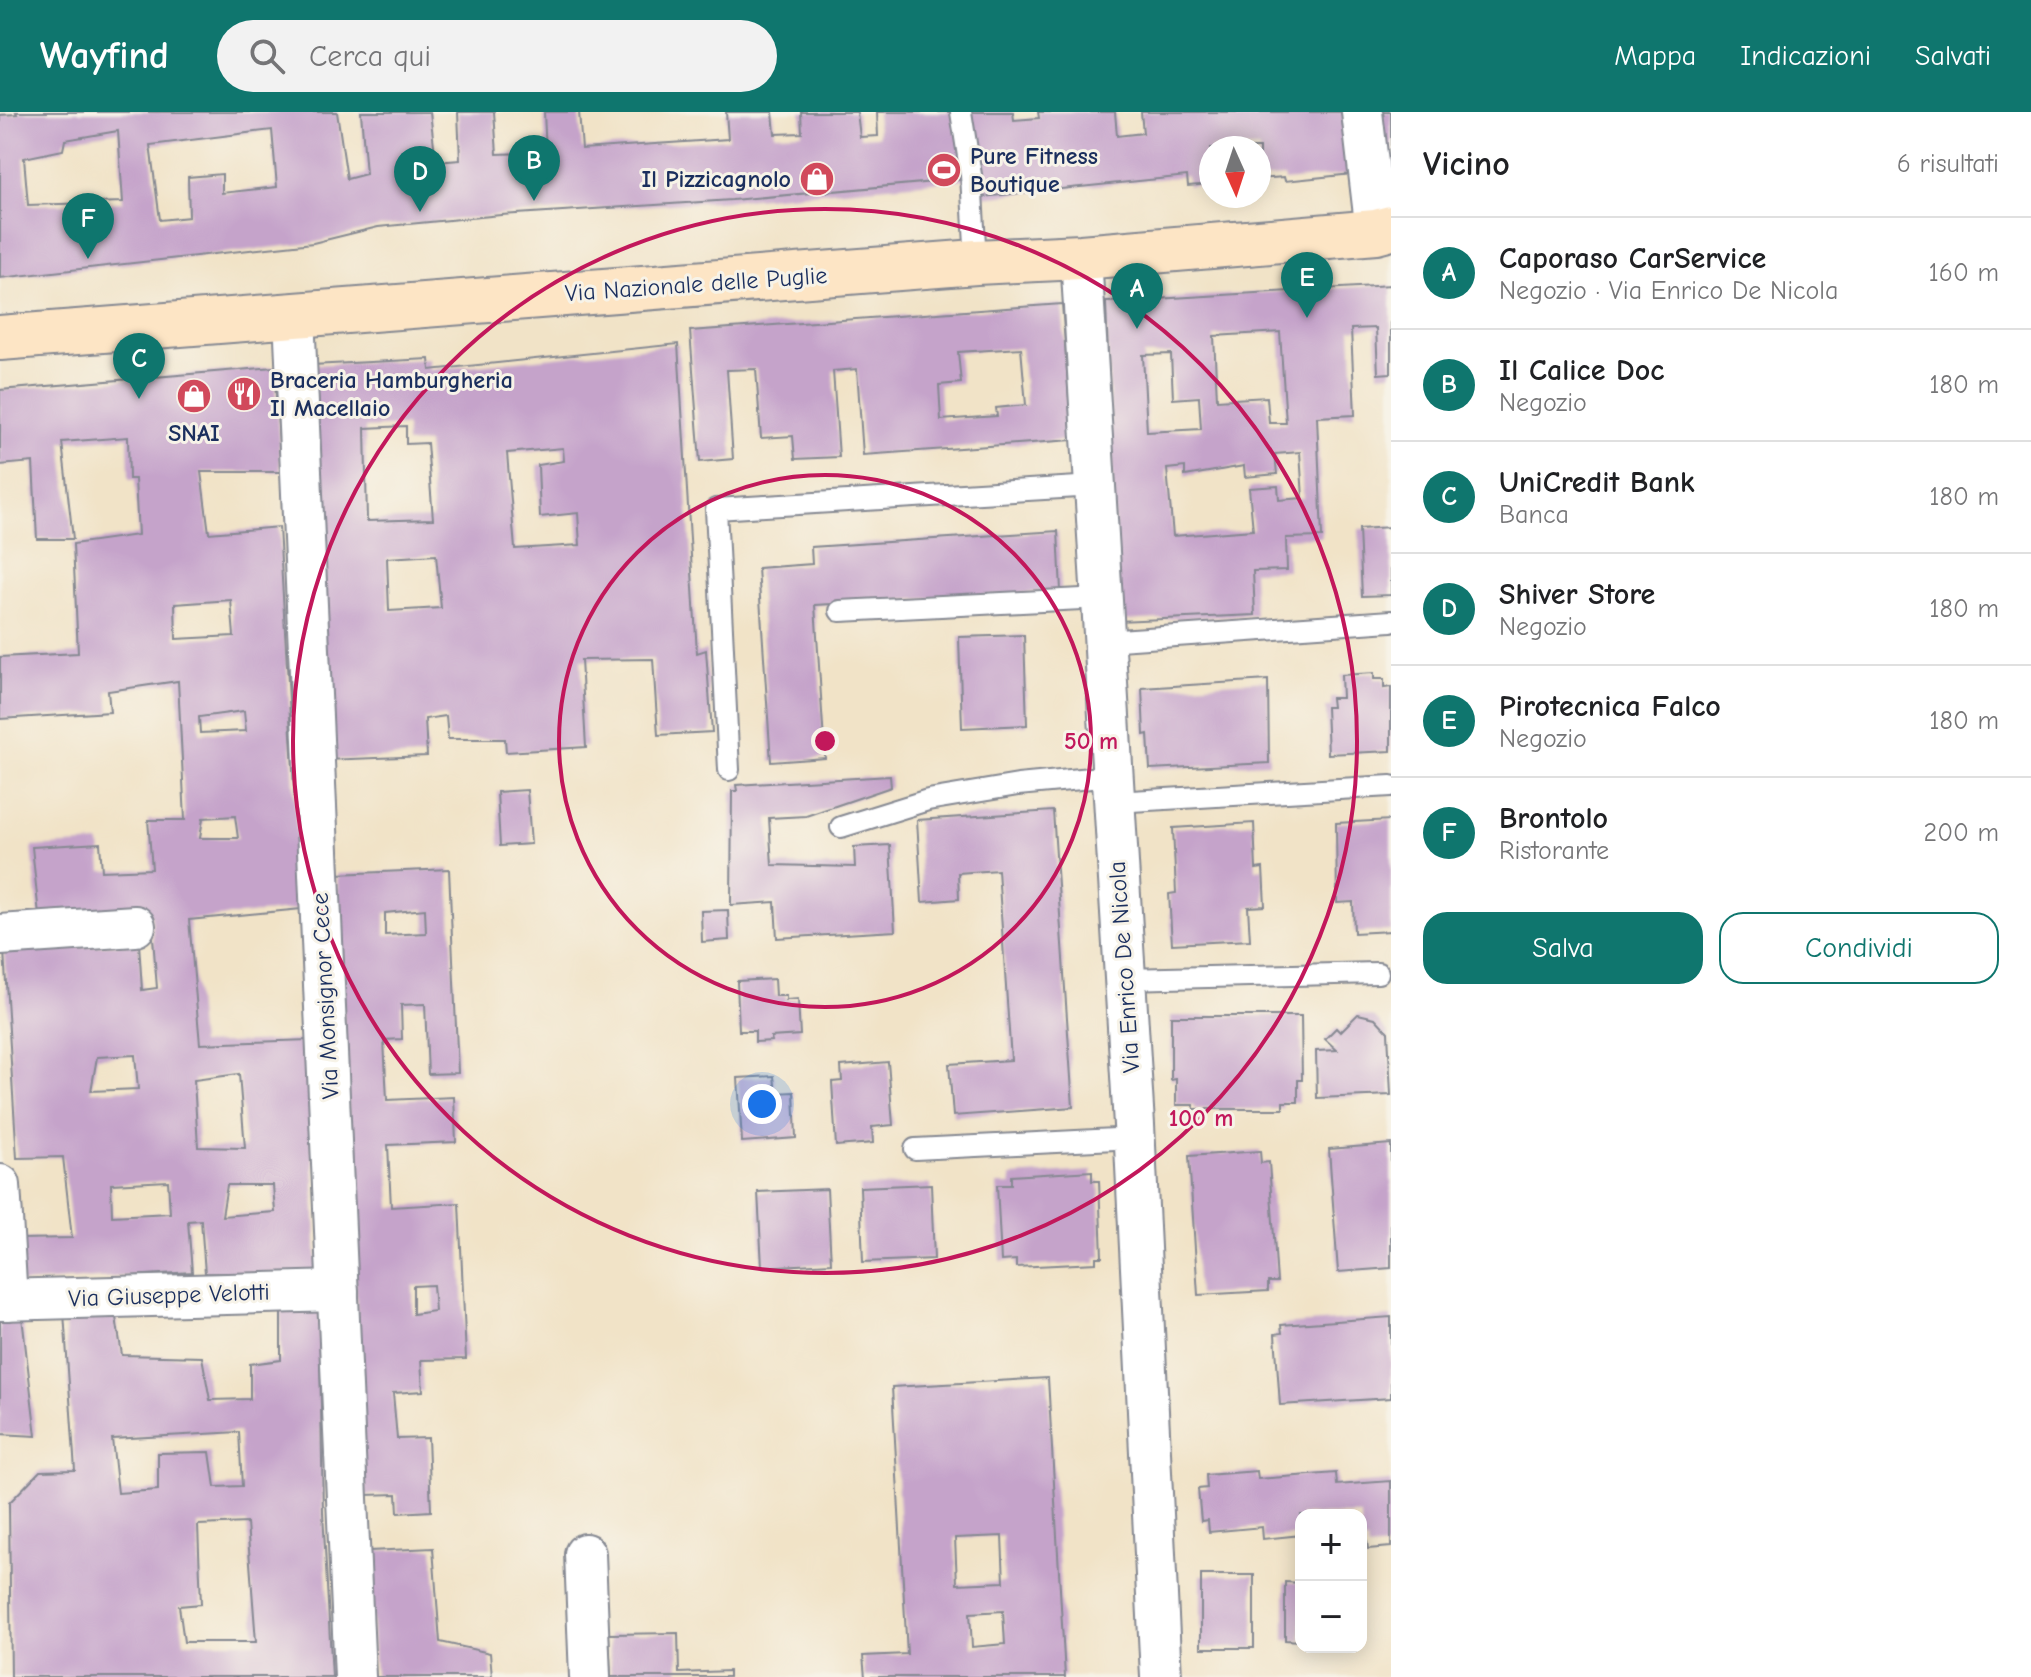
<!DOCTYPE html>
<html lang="it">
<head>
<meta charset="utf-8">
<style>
  body { margin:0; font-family:"Comic Neue",sans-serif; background:#f2f2f2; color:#202124 }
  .controls { position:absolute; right:24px; bottom:24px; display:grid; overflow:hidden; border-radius:16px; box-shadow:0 4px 20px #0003 }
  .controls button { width:72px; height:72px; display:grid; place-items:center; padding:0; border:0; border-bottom:2px solid #e0e0e0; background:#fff; color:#202124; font:40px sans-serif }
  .compass { position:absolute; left:1199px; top:24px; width:72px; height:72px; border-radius:50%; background:#fff; box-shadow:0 4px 20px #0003; rotate:177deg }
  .you { position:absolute; left:762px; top:992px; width:28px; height:28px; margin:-20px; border:6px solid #fff; border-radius:50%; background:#1a73e8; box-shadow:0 0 0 12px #1a73e833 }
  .badge { display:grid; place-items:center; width:52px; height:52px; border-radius:50%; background:#0f766e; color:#fff; font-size:26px; font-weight:700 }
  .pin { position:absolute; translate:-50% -66px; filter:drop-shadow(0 2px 4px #0008) }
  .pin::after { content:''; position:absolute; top:42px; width:28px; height:24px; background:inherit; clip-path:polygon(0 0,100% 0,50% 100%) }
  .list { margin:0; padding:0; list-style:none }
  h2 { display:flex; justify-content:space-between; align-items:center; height:104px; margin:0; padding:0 32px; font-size:34px }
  h2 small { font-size:26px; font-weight:400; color:#757577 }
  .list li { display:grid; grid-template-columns:52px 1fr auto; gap:24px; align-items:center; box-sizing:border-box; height:112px; padding:0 32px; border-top:2px solid #e0e0e0 }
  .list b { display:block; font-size:30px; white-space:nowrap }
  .list p { margin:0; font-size:26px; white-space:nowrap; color:#757577 }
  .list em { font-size:26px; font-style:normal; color:#757577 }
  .actions { display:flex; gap:16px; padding:24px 32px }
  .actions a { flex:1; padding:18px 0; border:2px solid #0f766e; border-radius:24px; text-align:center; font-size:28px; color:#0f766e }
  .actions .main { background:#0f766e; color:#fff }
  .icon { flex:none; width:44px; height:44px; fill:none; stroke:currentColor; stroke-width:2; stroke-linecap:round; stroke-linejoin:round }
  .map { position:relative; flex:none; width:1391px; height:1565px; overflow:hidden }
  header { display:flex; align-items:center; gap:48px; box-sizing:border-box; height:112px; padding:0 40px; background:#0f766e; color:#fff }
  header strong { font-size:38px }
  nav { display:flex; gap:44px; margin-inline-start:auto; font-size:28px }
  .search { width:560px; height:72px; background:#f2f2f2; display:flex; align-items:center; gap:20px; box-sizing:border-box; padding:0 28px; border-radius:44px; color:#757577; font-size:30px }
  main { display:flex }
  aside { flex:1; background:#fff }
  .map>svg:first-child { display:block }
</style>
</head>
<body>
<header>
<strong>Wayfind</strong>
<div class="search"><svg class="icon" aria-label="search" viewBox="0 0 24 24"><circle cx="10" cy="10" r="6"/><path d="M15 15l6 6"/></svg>Cerca qui</div>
<nav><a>Mappa</a><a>Indicazioni</a><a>Salvati</a></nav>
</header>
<main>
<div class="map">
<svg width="1391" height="1565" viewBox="0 0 1391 1565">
  <rect width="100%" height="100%" fill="#f7f3e8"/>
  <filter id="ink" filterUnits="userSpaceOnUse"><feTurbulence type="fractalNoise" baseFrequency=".0125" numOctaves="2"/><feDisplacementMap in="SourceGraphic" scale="16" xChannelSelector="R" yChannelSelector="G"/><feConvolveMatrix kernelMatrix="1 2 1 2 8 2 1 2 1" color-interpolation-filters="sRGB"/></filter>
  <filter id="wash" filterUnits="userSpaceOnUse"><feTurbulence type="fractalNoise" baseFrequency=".006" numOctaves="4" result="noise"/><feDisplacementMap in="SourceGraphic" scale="32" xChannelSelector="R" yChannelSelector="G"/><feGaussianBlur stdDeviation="1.8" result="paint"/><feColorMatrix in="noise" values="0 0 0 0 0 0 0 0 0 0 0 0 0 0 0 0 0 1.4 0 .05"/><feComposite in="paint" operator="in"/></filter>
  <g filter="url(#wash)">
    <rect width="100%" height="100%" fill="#f1e3c7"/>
    <g id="blocks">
      <g fill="#c5a3ca" fill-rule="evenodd">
        <path d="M 16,0 L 337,0 L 347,67 L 366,62 L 361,0 L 430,0 L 436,50 L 460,48 L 458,0 L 494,0 L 497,42 L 523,41 L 524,63 L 547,61 L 544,0 L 579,0 L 582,37 L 728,27 L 726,0 L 773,0 L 775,22 L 802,21 L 801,0 L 857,0 L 860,25 L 878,24 L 877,0 L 958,0 L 967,67 L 732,88 L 501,103 L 378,115 L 313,131 L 0,166 L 0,3 L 17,2 ZM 272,18 L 277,75 L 222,81 L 222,62 L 188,65 L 189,105 L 160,108 L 150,33 ZM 118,19 L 123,90 L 28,93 L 24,46 L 63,38 L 65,28 Z"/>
        <path d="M 967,0 L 1013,0 L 1014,8 L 1039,6 L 1038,0 L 1115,0 L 1117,24 L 1143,21 L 1141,0 L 1346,0 L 1352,62 L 1285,69 L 1284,65 L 1259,67 L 1259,36 L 1211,36 L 1211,72 L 1188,74 L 1187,64 L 982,85 Z"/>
        <path d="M 1378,0 L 1391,0 L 1391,53 L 1384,53 Z"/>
        <path d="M 1391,173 L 1391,261 L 1378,262 L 1376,216 L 1351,217 L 1355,303 L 1317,305 L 1322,425 L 1286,426 L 1287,458 L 1253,459 L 1255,503 L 1118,509 L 1106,190 ZM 1280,220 L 1286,311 L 1269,311 L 1267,285 L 1217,288 L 1214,224 ZM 1171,242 L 1173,287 L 1199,285 L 1201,317 L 1147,320 L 1143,243 ZM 1300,340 L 1303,386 L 1279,388 L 1278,374 L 1249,376 L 1253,418 L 1173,424 L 1167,357 L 1185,355 L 1185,364 L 1244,354 L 1245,365 L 1277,362 L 1275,342 Z"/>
        <path d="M 1062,192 L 1072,328 L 863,343 L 857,257 L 833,259 L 839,345 L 795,347 L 793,324 L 761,326 L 756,257 L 727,258 L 733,347 L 700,350 L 690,219 ZM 1021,236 L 1026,293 L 996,296 L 997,304 L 941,308 L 939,273 L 961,271 L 958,240 Z"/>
        <path d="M 678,232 L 697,541 L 706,538 L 712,620 L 658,623 L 653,547 L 581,548 L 586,635 L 506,640 L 505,627 L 448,627 L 446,604 L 425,607 L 427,644 L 326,648 L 312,253 L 429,247 L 430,258 ZM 406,314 L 406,332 L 427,331 L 433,407 L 367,409 L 365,316 ZM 563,336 L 564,349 L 538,353 L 540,405 L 578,401 L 580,433 L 515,437 L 507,341 ZM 436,443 L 441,496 L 389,499 L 387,446 Z"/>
        <path d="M 274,255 L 281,360 L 201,360 L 209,421 L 279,415 L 301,797 L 189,808 L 200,932 L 309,928 L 317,1162 L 205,1161 L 201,1108 L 188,1109 L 192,1160 L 21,1171 L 20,1127 L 72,1126 L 63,1045 L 17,1046 L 4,839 L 139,831 L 142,878 L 157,876 L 151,801 L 39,803 L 32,735 L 100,731 L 102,759 L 152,757 L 148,708 L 185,708 L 178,569 L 108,579 L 110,600 L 0,607 L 0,545 L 78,541 L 73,432 L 138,423 L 135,367 L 129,367 L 128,325 L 62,330 L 73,427 L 37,427 L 33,350 L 0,353 L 0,278 ZM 231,488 L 234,524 L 176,527 L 175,492 ZM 244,599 L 246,619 L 200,621 L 199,605 ZM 235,704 L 238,726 L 200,726 L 203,706 ZM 135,943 L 138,977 L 91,979 L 97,945 ZM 239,962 L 245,1036 L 198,1035 L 194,968 ZM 168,1069 L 170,1101 L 112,1104 L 111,1072 ZM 227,1073 L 273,1073 L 275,1100 L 222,1104 Z"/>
        <path d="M 1391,415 L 1391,483 L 1362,484 L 1359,417 Z"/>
        <path d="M 1058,419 L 1061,479 L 815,493 L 825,646 L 771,650 L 758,456 L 812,452 L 811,435 Z"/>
        <path d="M 1024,523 L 1027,613 L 962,616 L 959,525 Z"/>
        <path d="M 1374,561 L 1374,567 L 1384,567 L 1384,576 L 1391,575 L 1391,639 L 1328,642 L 1326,595 L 1332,595 L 1331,586 L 1342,586 L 1341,563 Z"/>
        <path d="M 1268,568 L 1269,651 L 1150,657 L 1148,622 L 1144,623 L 1142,576 Z"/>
        <path d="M 890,664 L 891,675 L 806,704 L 769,706 L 772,753 L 855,755 L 854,735 L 890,733 L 895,819 L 777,826 L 775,790 L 731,793 L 732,679 L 737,679 L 736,673 Z"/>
        <path d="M 527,678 L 531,732 L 500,734 L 497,680 Z"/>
        <path d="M 1053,699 L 1073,995 L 953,1004 L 949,952 L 1011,948 L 998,758 L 958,761 L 959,787 L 922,790 L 917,708 Z"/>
        <path d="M 1391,708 L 1391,819 L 1354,821 L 1353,790 L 1337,791 L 1336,711 Z"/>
        <path d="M 1254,711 L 1256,757 L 1263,756 L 1265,794 L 1248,795 L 1250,828 L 1172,832 L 1169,782 L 1176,781 L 1173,716 Z"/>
        <path d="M 449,757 L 458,961 L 428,962 L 425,892 L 401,893 L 402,927 L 384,928 L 387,988 L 454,985 L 456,1030 L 388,1033 L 391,1095 L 459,1091 L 466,1247 L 421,1248 L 423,1279 L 393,1281 L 397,1327 L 428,1326 L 431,1399 L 398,1401 L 397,1382 L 365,1383 L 337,762 ZM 425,797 L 426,821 L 385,823 L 385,801 ZM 433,1173 L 435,1199 L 413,1202 L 413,1174 Z"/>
        <path d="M 728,798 L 729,828 L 702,830 L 701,799 Z"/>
        <path d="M 774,867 L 775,884 L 786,884 L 786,888 L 798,887 L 800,923 L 771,925 L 772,929 L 755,930 L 755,919 L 739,919 L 737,869 Z"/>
        <path d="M 1358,902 L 1375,906 L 1388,920 L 1391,983 L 1317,986 L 1316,939 L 1337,938 L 1325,927 L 1336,916 L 1340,920 Z"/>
        <path d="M 1171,904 L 1301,904 L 1302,968 L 1298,968 L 1298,990 L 1283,990 L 1283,997 L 1194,997 L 1194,993 L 1176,993 L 1176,967 L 1171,968 Z"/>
        <path d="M 888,950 L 893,1013 L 872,1015 L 873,1031 L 836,1034 L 832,970 L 842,969 L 841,954 Z"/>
        <path d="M 774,964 L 776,981 L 794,980 L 796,1026 L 742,1030 L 738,966 Z"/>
        <path d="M 1391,1032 L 1391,1156 L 1338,1160 L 1329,1037 Z"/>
        <path d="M 1260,1039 L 1261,1051 L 1269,1050 L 1277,1170 L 1268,1170 L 1268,1179 L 1198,1183 L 1189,1044 Z"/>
        <path d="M 1092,1059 L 1092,1069 L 1099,1069 L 1102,1145 L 1096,1145 L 1096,1151 L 1016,1155 L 1016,1148 L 1001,1149 L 997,1073 L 1011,1073 L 1011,1064 Z"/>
        <path d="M 931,1072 L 934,1147 L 863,1150 L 860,1075 Z"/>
        <path d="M 827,1077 L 831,1151 L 762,1155 L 758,1080 Z"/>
        <path d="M 281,1191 L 319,1193 L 323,1400 L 332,1565 L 11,1565 L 9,1391 L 40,1359 L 75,1358 L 64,1201 L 115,1199 L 122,1243 L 202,1245 L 210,1288 L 250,1287 L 250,1252 L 281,1248 ZM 239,1320 L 242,1374 L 215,1375 L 210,1340 L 158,1341 L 158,1378 L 118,1381 L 112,1327 ZM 247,1411 L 256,1530 L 184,1530 L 179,1494 L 201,1492 L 198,1413 Z"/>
        <path d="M 0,1205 L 22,1205 L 36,1324 L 0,1322 Z"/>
        <path d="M 1391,1205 L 1391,1286 L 1280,1293 L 1275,1222 L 1282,1221 L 1281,1213 Z"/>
        <path d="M 1048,1266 L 1065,1565 L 865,1565 L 863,1544 L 907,1542 L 892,1275 ZM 1002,1424 L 1004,1470 L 957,1472 L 955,1426 ZM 1003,1499 L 1005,1532 L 972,1535 L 970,1501 Z"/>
        <path d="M 1257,1359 L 1258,1367 L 1336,1361 L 1337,1373 L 1391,1369 L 1391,1435 L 1368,1437 L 1367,1429 L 1361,1430 L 1361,1403 L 1301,1403 L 1301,1423 L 1263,1427 L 1262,1415 L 1209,1420 L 1208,1408 L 1201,1409 L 1198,1377 L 1207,1376 L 1206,1363 Z"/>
        <path d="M 433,1436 L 440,1530 L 490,1541 L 492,1565 L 375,1565 L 369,1439 Z"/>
        <rect x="1201" y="1463" width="53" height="73"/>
        <path d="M 1285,1470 L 1301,1471 L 1301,1529 L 1285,1528 Z"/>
        <path d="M 678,1521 L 679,1561 L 729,1559 L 729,1565 L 611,1565 L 609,1522 Z"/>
      </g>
    </g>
  </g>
  <g filter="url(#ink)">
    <use href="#blocks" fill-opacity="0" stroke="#868992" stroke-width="2"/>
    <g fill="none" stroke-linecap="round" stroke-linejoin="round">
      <g stroke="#868992" stroke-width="24">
        <g id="lane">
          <path d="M 961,0 L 971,63 L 976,150"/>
          <path d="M 840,499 L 1102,486"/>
          <path d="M 1104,529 L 1391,509"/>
          <path d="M 729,658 L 716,397 L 1095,374"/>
          <path d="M 1114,690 L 1391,674"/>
          <path d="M 841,715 L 928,688 L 1018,673 L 1112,664"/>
          <path d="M 1125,867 L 1378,861"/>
          <path d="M 915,1037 L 1135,1026"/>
        </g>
      </g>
      <g stroke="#868992" stroke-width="44">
        <g id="street">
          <path d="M 1362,0 L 1376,120"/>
          <path d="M 1081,145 L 1134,1013 L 1161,1565"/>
          <path d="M 294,203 L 355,1565"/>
          <path d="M 0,823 L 135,814"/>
          <path d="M 0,1073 L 7,1188"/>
          <path d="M 0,1188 L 338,1179"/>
          <path d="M 585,1442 L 590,1565"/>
        </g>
      </g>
      <g stroke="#868992" stroke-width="48">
        <path id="secondary" d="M 0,226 L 976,150 L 1081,145 L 1376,120 L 1391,116"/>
      </g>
      <use href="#lane" stroke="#fff" stroke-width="20"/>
      <use href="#street" stroke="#fff" stroke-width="40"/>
      <use href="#secondary" stroke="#fde5c5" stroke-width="44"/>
    </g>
  </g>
  <g fill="none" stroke="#c2185b" stroke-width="4">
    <circle cx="825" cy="629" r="266"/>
    <circle cx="825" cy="629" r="532"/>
  </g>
  <defs>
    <g id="stadium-disc" transform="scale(1.8)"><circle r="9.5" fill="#d1495b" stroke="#f7f3e8"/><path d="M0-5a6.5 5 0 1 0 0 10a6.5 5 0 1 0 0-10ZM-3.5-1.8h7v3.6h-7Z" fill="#fff"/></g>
    <g id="shop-disc" transform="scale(1.8)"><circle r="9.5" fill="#d1495b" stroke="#f7f3e8"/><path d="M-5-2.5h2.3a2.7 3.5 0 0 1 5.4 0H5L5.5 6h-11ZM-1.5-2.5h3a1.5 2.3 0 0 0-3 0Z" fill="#fff"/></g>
    <g id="restaurant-disc" transform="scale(1.8)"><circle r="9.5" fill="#d1495b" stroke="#f7f3e8"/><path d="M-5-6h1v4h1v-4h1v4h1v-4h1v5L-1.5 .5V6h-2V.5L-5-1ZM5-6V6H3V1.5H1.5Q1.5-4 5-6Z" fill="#fff"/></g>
  </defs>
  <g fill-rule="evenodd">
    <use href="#stadium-disc" x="944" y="58"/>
    <use href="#shop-disc" x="817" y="67"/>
    <use href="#restaurant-disc" x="244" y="282"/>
    <use href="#shop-disc" x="194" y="284"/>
  </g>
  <g text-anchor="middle" stroke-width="6" stroke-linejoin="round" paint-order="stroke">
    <g font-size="24" font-weight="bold" fill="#1b2f5e" stroke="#f7f3e8" text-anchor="start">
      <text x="970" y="52">Pure Fitness<tspan x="970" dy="28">Boutique</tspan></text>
      <text x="791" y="75" text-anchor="end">Il Pizzicagnolo</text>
      <text x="270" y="276">Braceria Hamburgheria<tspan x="270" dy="28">Il Macellaio</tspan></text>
      <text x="194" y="329" text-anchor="middle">SNAI</text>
    </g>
    <g font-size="24" fill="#1b2f5e" stroke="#f7f3e8">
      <text transform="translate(696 172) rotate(-4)" y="8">Via Nazionale delle Puglie</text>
      <text transform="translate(1124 855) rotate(-94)" y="8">Via Enrico De Nicola</text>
      <text transform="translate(325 884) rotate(-93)" y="8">Via Monsignor Cece</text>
      <text transform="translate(169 1183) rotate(-2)" y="8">Via Giuseppe Velotti</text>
    </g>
  </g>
  <circle cx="825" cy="629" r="12" fill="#c2185b" stroke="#f7f3e8" stroke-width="4"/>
  <g font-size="24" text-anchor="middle" font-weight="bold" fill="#c2185b" stroke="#f7f3e8" stroke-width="6" stroke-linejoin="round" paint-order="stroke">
    <text x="1091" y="637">50 m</text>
    <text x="1201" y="1014">100 m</text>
  </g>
</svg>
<div class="controls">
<button>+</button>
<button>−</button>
</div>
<svg class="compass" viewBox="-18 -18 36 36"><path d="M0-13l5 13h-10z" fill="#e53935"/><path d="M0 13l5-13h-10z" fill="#757577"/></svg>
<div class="you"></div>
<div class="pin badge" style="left:1137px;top:217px">A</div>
<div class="pin badge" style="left:534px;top:89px">B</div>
<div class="pin badge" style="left:139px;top:287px">C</div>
<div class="pin badge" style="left:420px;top:100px">D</div>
<div class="pin badge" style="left:1307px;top:206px">E</div>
<div class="pin badge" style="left:88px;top:147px">F</div>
</div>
<aside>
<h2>Vicino<small>6 risultati</small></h2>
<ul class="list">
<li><span class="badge">A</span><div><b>Caporaso CarService</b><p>Negozio · Via Enrico De Nicola</p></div><em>160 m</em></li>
<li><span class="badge">B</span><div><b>Il Calice Doc</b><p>Negozio</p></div><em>180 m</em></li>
<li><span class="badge">C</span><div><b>UniCredit Bank</b><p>Banca</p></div><em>180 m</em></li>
<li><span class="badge">D</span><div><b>Shiver Store</b><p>Negozio</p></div><em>180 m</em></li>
<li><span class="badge">E</span><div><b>Pirotecnica Falco</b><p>Negozio</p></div><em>180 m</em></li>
<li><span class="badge">F</span><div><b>Brontolo</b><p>Ristorante</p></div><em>200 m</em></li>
</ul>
<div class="actions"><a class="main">Salva</a><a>Condividi</a></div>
</aside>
</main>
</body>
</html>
